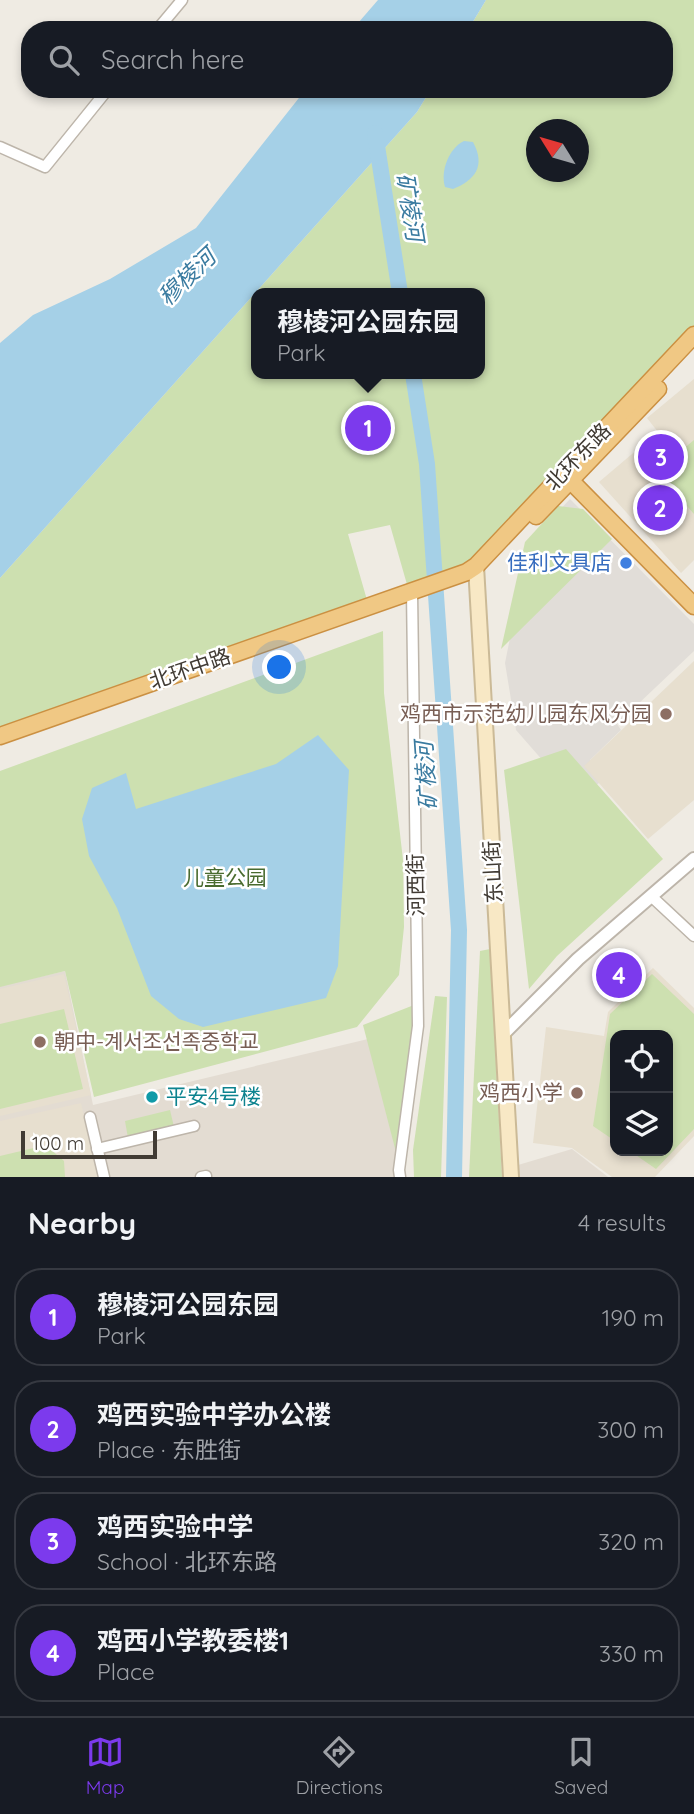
<!DOCTYPE html>
<html lang="en">
<head>
<meta charset="utf-8">
<style>
  body { margin:0; font-family:Quicksand,"Noto Sans SC","Noto Sans KR",sans-serif; background:#242831; color:#f1f3f6 }
  .controls { position:absolute; right:21px; bottom:21px; display:grid; overflow:hidden; border-radius:14px; box-shadow:0 4px 10px #0003 }
  .controls button { width:63px; height:63px; display:grid; place-items:center; padding:0; border:0; border-bottom:2px solid #363941; background:#171b24; color:#f1f3f6; font:35px sans-serif }
  .compass { position:absolute; left:526px; top:119px; width:63px; height:63px; border-radius:50%; background:#171b24; box-shadow:0 4px 10px #0003; rotate:307deg }
  .scale { position:absolute; left:21px; bottom:18px; width:136px; box-sizing:border-box; padding-left:7px; border:4px solid #413b34; border-top:0; font-size:19px; line-height:24px; white-space:nowrap; color:#413b34; -webkit-text-stroke:5px #fff; paint-order:stroke }
  .you { position:absolute; left:280px; top:668px; width:24px; height:24px; margin:-18px; border:5px solid #fff; border-radius:50%; background:#1a73e8; box-shadow:0 0 0 10px #1a73e833 }
  .badge { display:grid; place-items:center; width:46px; height:46px; border-radius:50%; background:#7c3aed; color:#fff; font-size:23px; font-weight:700 }
  .pin { position:absolute; translate:-50% -50%; border:4px solid #fff; box-shadow:0 2px 7px #0006 }
  .popup { position:absolute; left:251px; top:288px; width:234px; height:91px; box-sizing:border-box; display:grid; place-content:center; border-radius:14px; background:#171b24; filter:drop-shadow(0 2px 5px #0005); font-size:23px; white-space:nowrap; color:#9ea1a6 }
  .popup b { font-size:26px; color:#f1f3f6 }
  .popup::after { content:''; position:absolute; left:50%; top:100%; margin-left:-14px; border:14px solid transparent; border-top-color:#171b24 }
  .list { margin:0; padding:0; list-style:none }
  h2 { display:flex; justify-content:space-between; align-items:center; height:91px; margin:0; padding:0 28px; font-size:30px }
  h2 small { font-size:23px; font-weight:400; color:#9ea1a6 }
  .list li { display:grid; grid-template-columns:46px 1fr auto; gap:21px; align-items:center; box-sizing:border-box; height:98px; margin:0 14px 14px; padding:0 14px; border:2px solid #363941; border-radius:28px }
  .list b { display:block; font-size:26px; white-space:nowrap }
  .list p { margin:0; font-size:23px; white-space:nowrap; color:#9ea1a6 }
  .list em { font-size:23px; font-style:normal; color:#9ea1a6 }
  .icon { flex:none; width:38px; height:38px; fill:none; stroke:currentColor; stroke-width:2; stroke-linecap:round; stroke-linejoin:round }
  .map { position:relative; flex:none; width:694px; height:1177px; overflow:hidden }
  .search { position:absolute; background:#171b24; box-shadow:0 4px 10px #0003; left:21px; right:21px; top:21px; height:77px; display:flex; align-items:center; gap:18px; box-sizing:border-box; padding:0 24px; border-radius:28px; color:#9ea1a6; font-size:26px }
  .sheet { height:539px; background:#171b24 }
  nav { display:flex; justify-content:space-around; align-items:center; box-sizing:border-box; height:98px; border-top:2px solid #363941; background:#171b24; font-size:19px; color:#9ea1a6 }
  nav a { display:grid; justify-items:center; gap:4px }
  nav .on { color:#7c3aed }
  .map>svg:first-child { display:block }
</style>
</head>
<body>
<div class="map">
<svg width="694" height="1177" viewBox="0 0 694 1177">
  <rect width="100%" height="100%" fill="#efebe3"/>
  <g fill="#e3dcd2">
    <path d="M 65,971 L 93,1105 L 368,1039 L 406,1177 L 0,1177 L 0,986 Z"/>
    <path d="M 572,1149 L 608,1177 L 478,1177 Z"/>
  </g>
  <path fill="#e1ddd8" d="M 570,499 L 694,624 L 694,651 L 617,724 L 621,730 L 590,760 L 605,777 L 579,802 L 516,730 L 505,663 L 529,543 Z"/>
  <g fill="#e7dfcf" fill-rule="evenodd">
    <path d="M 694,379 L 694,560 L 681,573 L 599,482 L 658,432 L 647,418 Z"/>
    <path d="M 694,661 L 694,800 L 648,839 L 584,766 Z"/>
    <path d="M 653,968 L 694,1008 L 694,1136 L 655,1177 L 612,1177 L 572,1148 L 533,1143 L 546,1027 L 604,1036 L 608,1012 ZM 615,1035 L 668,1035 L 668,1151 L 615,1151 Z"/>
    <path d="M 64,974 L 91,1095 L 0,1116 L 0,989 Z"/>
    <path d="M 81,1103 L 98,1177 L 0,1177 L 0,1121 Z"/>
  </g>
  <g fill="#cde0b0" fill-rule="evenodd">
    <path d="M 486,0 L 694,0 L 694,331 L 472,564 L 408,588 L 390,525 L 348,534 L 367,600 L 0,728 L 0,578 L 417,112 L 431,89 L 664,89 L 664,30 L 468,30 ZM 536,130 L 578,130 L 578,172 L 536,172 ZM 256,293 L 480,293 L 480,374 L 256,374 Z"/>
    <path d="M 694,440 L 694,514 L 657,471 Z"/>
    <path d="M 558,506 L 583,509 L 612,539 L 501,649 L 525,542 Z"/>
    <path d="M 383,631 L 384,693 L 403,860 L 404,927 L 399,975 L 357,1027 L 94,1097 L 65,971 L 0,987 L 0,771 Z"/>
    <path d="M 566,749 L 663,859 L 557,956 L 529,989 L 504,770 Z"/>
    <path d="M 490,949 L 502,1177 L 469,1177 L 480,951 Z"/>
    <path d="M 652,974 L 694,1014 L 694,1129 L 656,1169 L 630,1151 L 668,1151 L 668,1035 L 615,1035 L 615,1141 L 593,1126 L 610,1014 Z"/>
    <path d="M 435,996 L 447,997 L 441,1177 L 414,1177 L 413,1150 Z"/>
    <path d="M 414,1005 L 415,1029 L 397,1156 L 363,1025 Z"/>
    <path d="M 64,1009 L 83,1089 L 0,1109 L 0,1024 Z"/>
    <path d="M 170,1110 L 174,1127 L 128,1138 L 125,1121 Z"/>
    <path d="M 42,1146 L 50,1149 L 64,1161 L 65,1177 L 0,1177 L 0,1156 Z"/>
  </g>
  <g fill="#a5d0e7">
    <path d="M 378,0 L 486,0 L 468,30 L 352,30 Z"/>
    <path d="M 306,89 L 431,89 L 417,112 L 0,578 L 0,343 L 33,315 L 110,279 L 196,228 Z"/>
    <path d="M 464,141 L 473,142 C 486,166 475,180 453,189 L 445,187 C 440,171 449,148 464,141 Z"/>
    <path d="M 318,735 L 349,770 L 338,966 L 326,998 L 203,1027 L 179,1019 L 151,996 L 117,908 L 89,856 L 82,819 L 92,788 L 126,773 L 136,809 L 276,764 Z"/>
  </g>
  <g fill="none" stroke-linecap="round" stroke-linejoin="round">
    <g stroke="#a5d0e7" stroke-width="16">
      <path d="M 375,133 L 400,293"/>
      <path d="M 413,374 L 427,464 L 459,930 L 454,1177"/>
    </g>
    <g stroke="#bdb5aa" stroke-width="13">
      <g id="minor">
        <path d="M 157,30 L 182,0"/>
        <path d="M 0,147 L 45,167 L 108,89"/>
        <path d="M 651,896 L 694,936"/>
        <path d="M 90,1117 L 104,1177"/>
        <path d="M 97,1149 L 194,1126"/>
        <path d="M 201,1177 L 206,1176"/>
        <path d="M 400,1177 L 399,1170 L 418,1026 L 412,592"/>
      </g>
    </g>
    <g stroke="#bdb5aa" stroke-width="16">
      <path id="tertiary" d="M 502,1035 L 578,959 L 694,859"/>
    </g>
    <g stroke="#cbba97" stroke-width="18">
      <path id="secondary" d="M 476,566 L 511,1177"/>
    </g>
    <g stroke="#cb9042" stroke-width="19">
      <g id="trunk">
        <path d="M 564,474 L 694,606"/>
        <path d="M 536,516 L 658,389"/>
        <path d="M 0,736 L 467,572 L 476,566 L 694,335"/>
      </g>
    </g>
    <use href="#minor" stroke="#fff" stroke-width="10"/>
    <use href="#tertiary" stroke="#fff" stroke-width="12"/>
    <use href="#secondary" stroke="#f8e8c5" stroke-width="14"/>
    <use href="#trunk" stroke="#f0c884" stroke-width="16"/>
  </g>
  <circle fill="#3f7fe0" stroke="#fff" stroke-width="2.5" cx="626" cy="563" r="7"/>
  <g fill="#8d6e63" stroke="#fff" stroke-width="2.5">
    <circle cx="666" cy="714" r="7"/>
    <circle cx="40" cy="1042" r="7"/>
    <circle cx="577" cy="1093" r="7"/>
  </g>
  <circle fill="#0f9aa8" stroke="#fff" stroke-width="2.5" cx="152" cy="1097" r="7"/>
  <g text-anchor="middle" stroke-width="5" stroke-linejoin="round" paint-order="stroke">
    <g font-size="21" fill="#413b34" stroke="#fff">
      <text transform="translate(578 457) rotate(-46)" y="7">北环东路</text>
      <text transform="translate(190 669) rotate(-19)" y="7">北环中路</text>
      <text transform="translate(493 872) rotate(-93)" y="7">东山街</text>
      <text transform="translate(416 885) rotate(-91)" y="7">河西街</text>
    </g>
    <g font-size="21" fill="#366cbe" stroke="#fff" text-anchor="end">
      <text x="612" y="570">佳利文具店</text>
    </g>
    <g font-size="21" fill="#785e54" stroke="#fff" text-anchor="end">
      <text x="652" y="721">鸡西市示范幼儿园东风分园</text>
      <text x="54" y="1049" text-anchor="start">朝中-계서조선족중학교</text>
      <text x="563" y="1100">鸡西小学</text>
    </g>
    <g font-size="21" fill="#496b2f" stroke="#fff">
      <text x="225" y="885">儿童公园</text>
    </g>
    <g font-size="21" fill="#0d838f" stroke="#fff" text-anchor="start">
      <text x="166" y="1104">平安4号楼</text>
    </g>
    <g font-size="23" font-style="italic" fill="#3a7ba0" stroke="#fff">
      <text transform="translate(410 207) rotate(81)" y="8">矿棱河</text>
      <text transform="translate(187 277) rotate(-44)" y="8">穆棱河</text>
      <text transform="translate(426 776) rotate(-94)" y="8">矿棱河</text>
    </g>
  </g>
</svg>
<div class="controls">
<button><svg class="icon" aria-label="locate" viewBox="0 0 24 24"><circle cx="12" cy="12" r="6"/><path d="M12 2v4M12 18v4M2 12h4M18 12h4"/></svg></button>
<button><svg class="icon" aria-label="layers" viewBox="0 0 24 24"><path d="M12 4l9 5-9 5-9-5zM3 14l9 5 9-5"/></svg></button>
</div>
<svg class="compass" viewBox="-18 -18 36 36"><path d="M0-13l5 13h-10z" fill="#e53935"/><path d="M0 13l5-13h-10z" fill="#9ea1a6"/></svg>
<div class="scale">100 m</div>
<div class="you"></div>
<div class="pin badge" style="left:368px;top:428px">1</div>
<div class="popup"><b>穆棱河公园东园</b>Park</div>
<div class="pin badge" style="left:660px;top:508px">2</div>
<div class="pin badge" style="left:661px;top:457px">3</div>
<div class="pin badge" style="left:619px;top:975px">4</div>
<div class="search"><svg class="icon" aria-label="search" viewBox="0 0 24 24"><circle cx="10" cy="10" r="6"/><path d="M15 15l6 6"/></svg>Search here</div>
</div>
<section class="sheet">
<h2>Nearby<small>4 results</small></h2>
<ul class="list">
<li><span class="badge">1</span><div><b>穆棱河公园东园</b><p>Park</p></div><em>190 m</em></li>
<li><span class="badge">2</span><div><b>鸡西实验中学办公楼</b><p>Place · 东胜街</p></div><em>300 m</em></li>
<li><span class="badge">3</span><div><b>鸡西实验中学</b><p>School · 北环东路</p></div><em>320 m</em></li>
<li><span class="badge">4</span><div><b>鸡西小学教委楼1</b><p>Place</p></div><em>330 m</em></li>
</ul>
</section>
<nav>
<a class="on"><svg class="icon" aria-label="map" viewBox="0 0 24 24"><path d="M3 6l6-2 6 2 6-2v14l-6 2-6-2-6 2zM9 4v14M15 6v14"/></svg>Map</a>
<a><svg class="icon" aria-label="directions" viewBox="0 0 24 24"><path d="M12 3l9 9-9 9-9-9zM9 14v-3h6M13 9l2 2-2 2"/></svg>Directions</a>
<a><svg class="icon" aria-label="saved" viewBox="0 0 24 24"><path d="M7 4h10v16l-5-4-5 4z"/></svg>Saved</a>
</nav>
</body>
</html>
